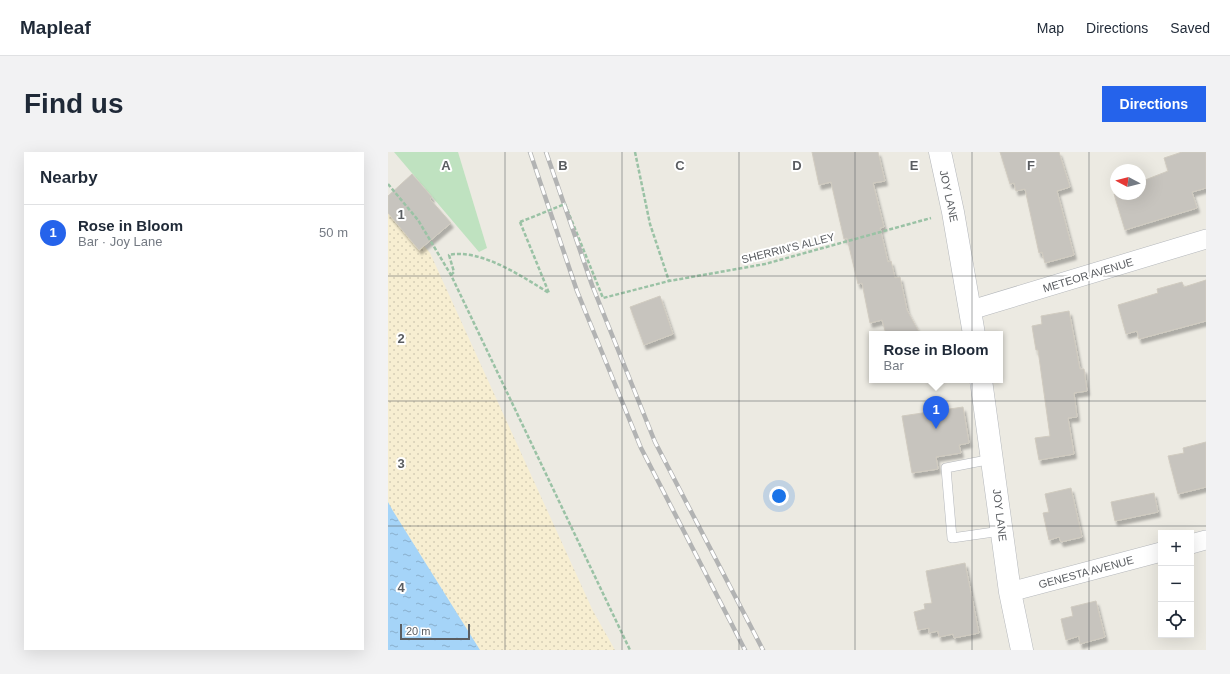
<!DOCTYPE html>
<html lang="en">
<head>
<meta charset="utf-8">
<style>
  body { margin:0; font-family:Helvetica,sans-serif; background:#f2f2f3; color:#1f2937 }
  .controls { position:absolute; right:12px; bottom:12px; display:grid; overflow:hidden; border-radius:0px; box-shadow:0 4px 16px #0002 }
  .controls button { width:36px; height:36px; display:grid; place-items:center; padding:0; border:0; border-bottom:1px solid #e0e1e3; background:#fff; color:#1f2937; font:20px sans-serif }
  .compass { position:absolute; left:722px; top:12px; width:36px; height:36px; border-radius:50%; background:#fff; box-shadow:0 4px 16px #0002; rotate:277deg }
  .scale { position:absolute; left:12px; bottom:10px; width:70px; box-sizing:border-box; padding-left:4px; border:2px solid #5a5d61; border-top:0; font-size:11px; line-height:14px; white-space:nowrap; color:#5a5d61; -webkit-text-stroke:3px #fff; paint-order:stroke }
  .you { position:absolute; left:391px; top:344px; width:14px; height:14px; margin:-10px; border:3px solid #fff; border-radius:50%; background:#1a73e8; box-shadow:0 0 0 6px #1a73e833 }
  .badge { display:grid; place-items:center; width:26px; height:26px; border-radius:50%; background:#2563eb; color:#fff; font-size:13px; font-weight:700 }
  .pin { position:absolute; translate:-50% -33px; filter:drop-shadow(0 1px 2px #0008) }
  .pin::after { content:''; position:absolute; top:21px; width:14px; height:12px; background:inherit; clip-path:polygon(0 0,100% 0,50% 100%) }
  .popup { position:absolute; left:481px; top:179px; width:134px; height:52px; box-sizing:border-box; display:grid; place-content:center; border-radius:0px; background:#fff; filter:drop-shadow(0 1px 3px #0005); font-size:13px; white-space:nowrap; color:#747a83 }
  .popup b { font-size:15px; color:#1f2937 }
  .popup::after { content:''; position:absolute; left:50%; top:100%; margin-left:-8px; border:8px solid transparent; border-top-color:#fff }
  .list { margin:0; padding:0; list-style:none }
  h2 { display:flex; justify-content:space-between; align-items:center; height:52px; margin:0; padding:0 16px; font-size:17px }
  h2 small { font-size:13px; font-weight:400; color:#747a83 }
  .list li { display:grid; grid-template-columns:26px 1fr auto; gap:12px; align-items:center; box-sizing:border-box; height:56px; padding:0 16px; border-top:1px solid #e0e1e3 }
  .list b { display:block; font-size:15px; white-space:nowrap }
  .list p { margin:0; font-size:13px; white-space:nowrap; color:#747a83 }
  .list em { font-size:13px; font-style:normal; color:#747a83 }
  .icon { flex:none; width:22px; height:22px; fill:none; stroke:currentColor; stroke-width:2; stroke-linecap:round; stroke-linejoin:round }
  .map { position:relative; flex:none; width:818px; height:498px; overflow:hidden; border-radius:0px }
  header { display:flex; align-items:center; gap:24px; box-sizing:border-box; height:56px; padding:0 20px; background:#fff; border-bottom:1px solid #e0e1e3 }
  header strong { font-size:19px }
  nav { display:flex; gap:22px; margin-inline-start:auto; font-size:14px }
  .intro { display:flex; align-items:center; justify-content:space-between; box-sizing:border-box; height:96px; padding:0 24px }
  h1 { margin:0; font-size:28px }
  .button { padding:10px 18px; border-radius:0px; background:#2563eb; color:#fff; font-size:14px; font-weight:700 }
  main { display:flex; gap:24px; padding:0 24px }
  aside { flex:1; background:#fff; border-radius:0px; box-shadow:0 4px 16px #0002 }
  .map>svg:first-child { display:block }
</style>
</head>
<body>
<header>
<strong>Mapleaf</strong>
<nav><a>Map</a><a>Directions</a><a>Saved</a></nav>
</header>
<div class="intro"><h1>Find us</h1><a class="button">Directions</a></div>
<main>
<aside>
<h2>Nearby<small></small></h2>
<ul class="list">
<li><span class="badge">1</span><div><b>Rose in Bloom</b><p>Bar · Joy Lane</p></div><em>50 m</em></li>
</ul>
</aside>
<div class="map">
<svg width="818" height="498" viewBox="0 0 818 498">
  <defs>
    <pattern id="sand-dots" width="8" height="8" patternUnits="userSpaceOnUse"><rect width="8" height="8" fill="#f7eed1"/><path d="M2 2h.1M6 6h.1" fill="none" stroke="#d6ceb6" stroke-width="1.8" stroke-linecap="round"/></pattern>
    <pattern id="water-ripples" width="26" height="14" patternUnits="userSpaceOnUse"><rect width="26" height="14" fill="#a5d4f8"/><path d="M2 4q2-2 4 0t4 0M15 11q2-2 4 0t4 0" fill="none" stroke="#89afcc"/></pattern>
    <filter id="shadow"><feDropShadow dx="2.5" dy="4.5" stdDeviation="1" flood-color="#0004"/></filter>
  </defs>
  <rect width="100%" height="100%" fill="#eceae2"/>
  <path fill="#bfe2c0" d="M 6,0 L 70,0 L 99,96 L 91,100 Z"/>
  <path fill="url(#sand-dots)" d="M 0,50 L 42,101 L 205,459 L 227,498 L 44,498 L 0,416 Z"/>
  <path fill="url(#water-ripples)" d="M 0,350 L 5,359 L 92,498 L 0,498 Z"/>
  <g fill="#c7c4be" stroke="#d0cbc0" filter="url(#shadow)">
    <path d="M 424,0 L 490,0 L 497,29 L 485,31 L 496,75 L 492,76 L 500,110 L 503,109 L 507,126 L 512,125 L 519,158 L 532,182 L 498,182 L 494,168 L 482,171 L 474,131 L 470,132 L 459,86 L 456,87 L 443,30 L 431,33 Z"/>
    <path d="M 612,0 L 671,0 L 682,35 L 669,39 L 686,103 L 657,111 L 654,100 L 651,101 L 637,37 L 628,39 L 626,31 L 622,32 Z"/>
    <path d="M 794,0 L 818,0 L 818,36 L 804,40 L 809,56 L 737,78 L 726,42 L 752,42 L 752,30 L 780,19 L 776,6 Z"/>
    <path d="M 24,22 L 44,45 L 42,47 L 63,71 L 31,98 L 0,61 L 0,44 Z"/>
    <path d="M 818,128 L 818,169 L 751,187 L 749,179 L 738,182 L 730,153 L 770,141 L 769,137 L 794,130 L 796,135 Z"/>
    <path d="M 272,144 L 285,182 L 256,193 L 242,155 Z"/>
    <path d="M 681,159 L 692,217 L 696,217 L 699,239 L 686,241 L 689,265 L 680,266 L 686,302 L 651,308 L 647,286 L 662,284 L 650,198 L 648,198 L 644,174 L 654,172 L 653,164 Z"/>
    <path d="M 575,255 L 581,291 L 571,293 L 573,301 L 548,305 L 550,317 L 524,321 L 514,264 Z"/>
    <path d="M 818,290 L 818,335 L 790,342 L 780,304 L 796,301 L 795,296 Z"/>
    <path d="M 683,336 L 694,385 L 673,390 L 671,385 L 661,388 L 655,361 L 661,360 L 657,342 Z"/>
    <path d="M 766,341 L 770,360 L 727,369 L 723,350 Z"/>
    <path d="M 577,411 L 591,481 L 566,486 L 565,482 L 551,485 L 550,479 L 541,481 L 541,476 L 530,478 L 526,460 L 537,457 L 536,452 L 544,451 L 538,419 Z"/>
    <path d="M 708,449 L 717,485 L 692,492 L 691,484 L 678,488 L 673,467 L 685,464 L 683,455 Z"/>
  </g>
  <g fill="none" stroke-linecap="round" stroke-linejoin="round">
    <g stroke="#b4b7bb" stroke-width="10">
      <path id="service" d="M 604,307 L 558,316 L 564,386 L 613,379"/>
    </g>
    <g stroke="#b4b7bb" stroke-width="20">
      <g id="minor">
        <path d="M 583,158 L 818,87"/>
        <path d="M 803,392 L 818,388"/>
        <path d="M 622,440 L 773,400"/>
      </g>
    </g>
    <g stroke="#b4b7bb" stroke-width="23">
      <g id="tertiary">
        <path d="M 552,0 L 565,60 L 586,182"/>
        <path d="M 593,228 L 622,440 L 634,498"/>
      </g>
    </g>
    <g stroke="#9ac2a5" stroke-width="2.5" stroke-dasharray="4 2" stroke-linecap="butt">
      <path d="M 247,0 L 262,72 L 281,129"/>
      <path d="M 0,32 L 30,68 L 63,123 L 242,498"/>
      <path d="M 177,52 L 215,146 L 281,129 L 377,112 L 543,66"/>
      <path d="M 132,70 L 161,141"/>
      <path d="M 63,123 L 66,120 L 61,103 C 92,96 135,125 161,141"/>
    </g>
    <use href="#service" stroke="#fff" stroke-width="9"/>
    <use href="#minor" stroke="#fff" stroke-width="19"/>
    <use href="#tertiary" stroke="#fff" stroke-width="22"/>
    <g stroke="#b2b3b3" stroke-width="4.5">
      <g id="rail">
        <path d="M 142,0 L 189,139 L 253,296 L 357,498"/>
        <path d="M 158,0 L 204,133 L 267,290 L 375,498"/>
      </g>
    </g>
    <use href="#rail" stroke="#fff" stroke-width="3" stroke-dasharray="9" stroke-linecap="butt"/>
    <path stroke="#9ac2a5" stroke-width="2.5" stroke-dasharray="4 2" stroke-linecap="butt" d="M 132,70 L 177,52"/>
  </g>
  <path fill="none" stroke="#5a5d61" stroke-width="1" stroke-opacity="0.55" d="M 117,0 L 117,498M 234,0 L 234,498M 351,0 L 351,498M 467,0 L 467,498M 584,0 L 584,498M 701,0 L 701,498M 0,124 L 818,124M 0,249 L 818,249M 0,374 L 818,374"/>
  <g text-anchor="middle" stroke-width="4" stroke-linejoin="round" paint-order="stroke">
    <g font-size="11" fill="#5a5d61" stroke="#fff">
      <text transform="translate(561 44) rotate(78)" y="4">JOY LANE</text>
      <text transform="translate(400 96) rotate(-14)" y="4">SHERRIN'S ALLEY</text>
      <text transform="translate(700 123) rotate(-17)" y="4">METEOR AVENUE</text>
      <text transform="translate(612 363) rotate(83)" y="4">JOY LANE</text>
      <text transform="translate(698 420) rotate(-15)" y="4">GENESTA AVENUE</text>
    </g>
  </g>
  <g font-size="13" text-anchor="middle" font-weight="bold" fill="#5a5d61" stroke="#fff" stroke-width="4" stroke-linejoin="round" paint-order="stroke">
    <text x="58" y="18">A</text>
    <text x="175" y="18">B</text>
    <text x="292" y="18">C</text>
    <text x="409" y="18">D</text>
    <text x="526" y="18">E</text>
    <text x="643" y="18">F</text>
    <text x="13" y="67">1</text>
    <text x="13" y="191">2</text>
    <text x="13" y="316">3</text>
    <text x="13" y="440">4</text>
  </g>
</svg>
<div class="controls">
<button>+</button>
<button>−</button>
<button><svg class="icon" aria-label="locate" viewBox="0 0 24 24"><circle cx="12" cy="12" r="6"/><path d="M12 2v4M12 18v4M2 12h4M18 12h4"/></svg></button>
</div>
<svg class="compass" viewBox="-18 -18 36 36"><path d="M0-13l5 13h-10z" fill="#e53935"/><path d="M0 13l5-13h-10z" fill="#747a83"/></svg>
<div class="scale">20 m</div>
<div class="you"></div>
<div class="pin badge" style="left:548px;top:277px">1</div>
<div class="popup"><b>Rose in Bloom</b>Bar</div>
</div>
</main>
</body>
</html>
